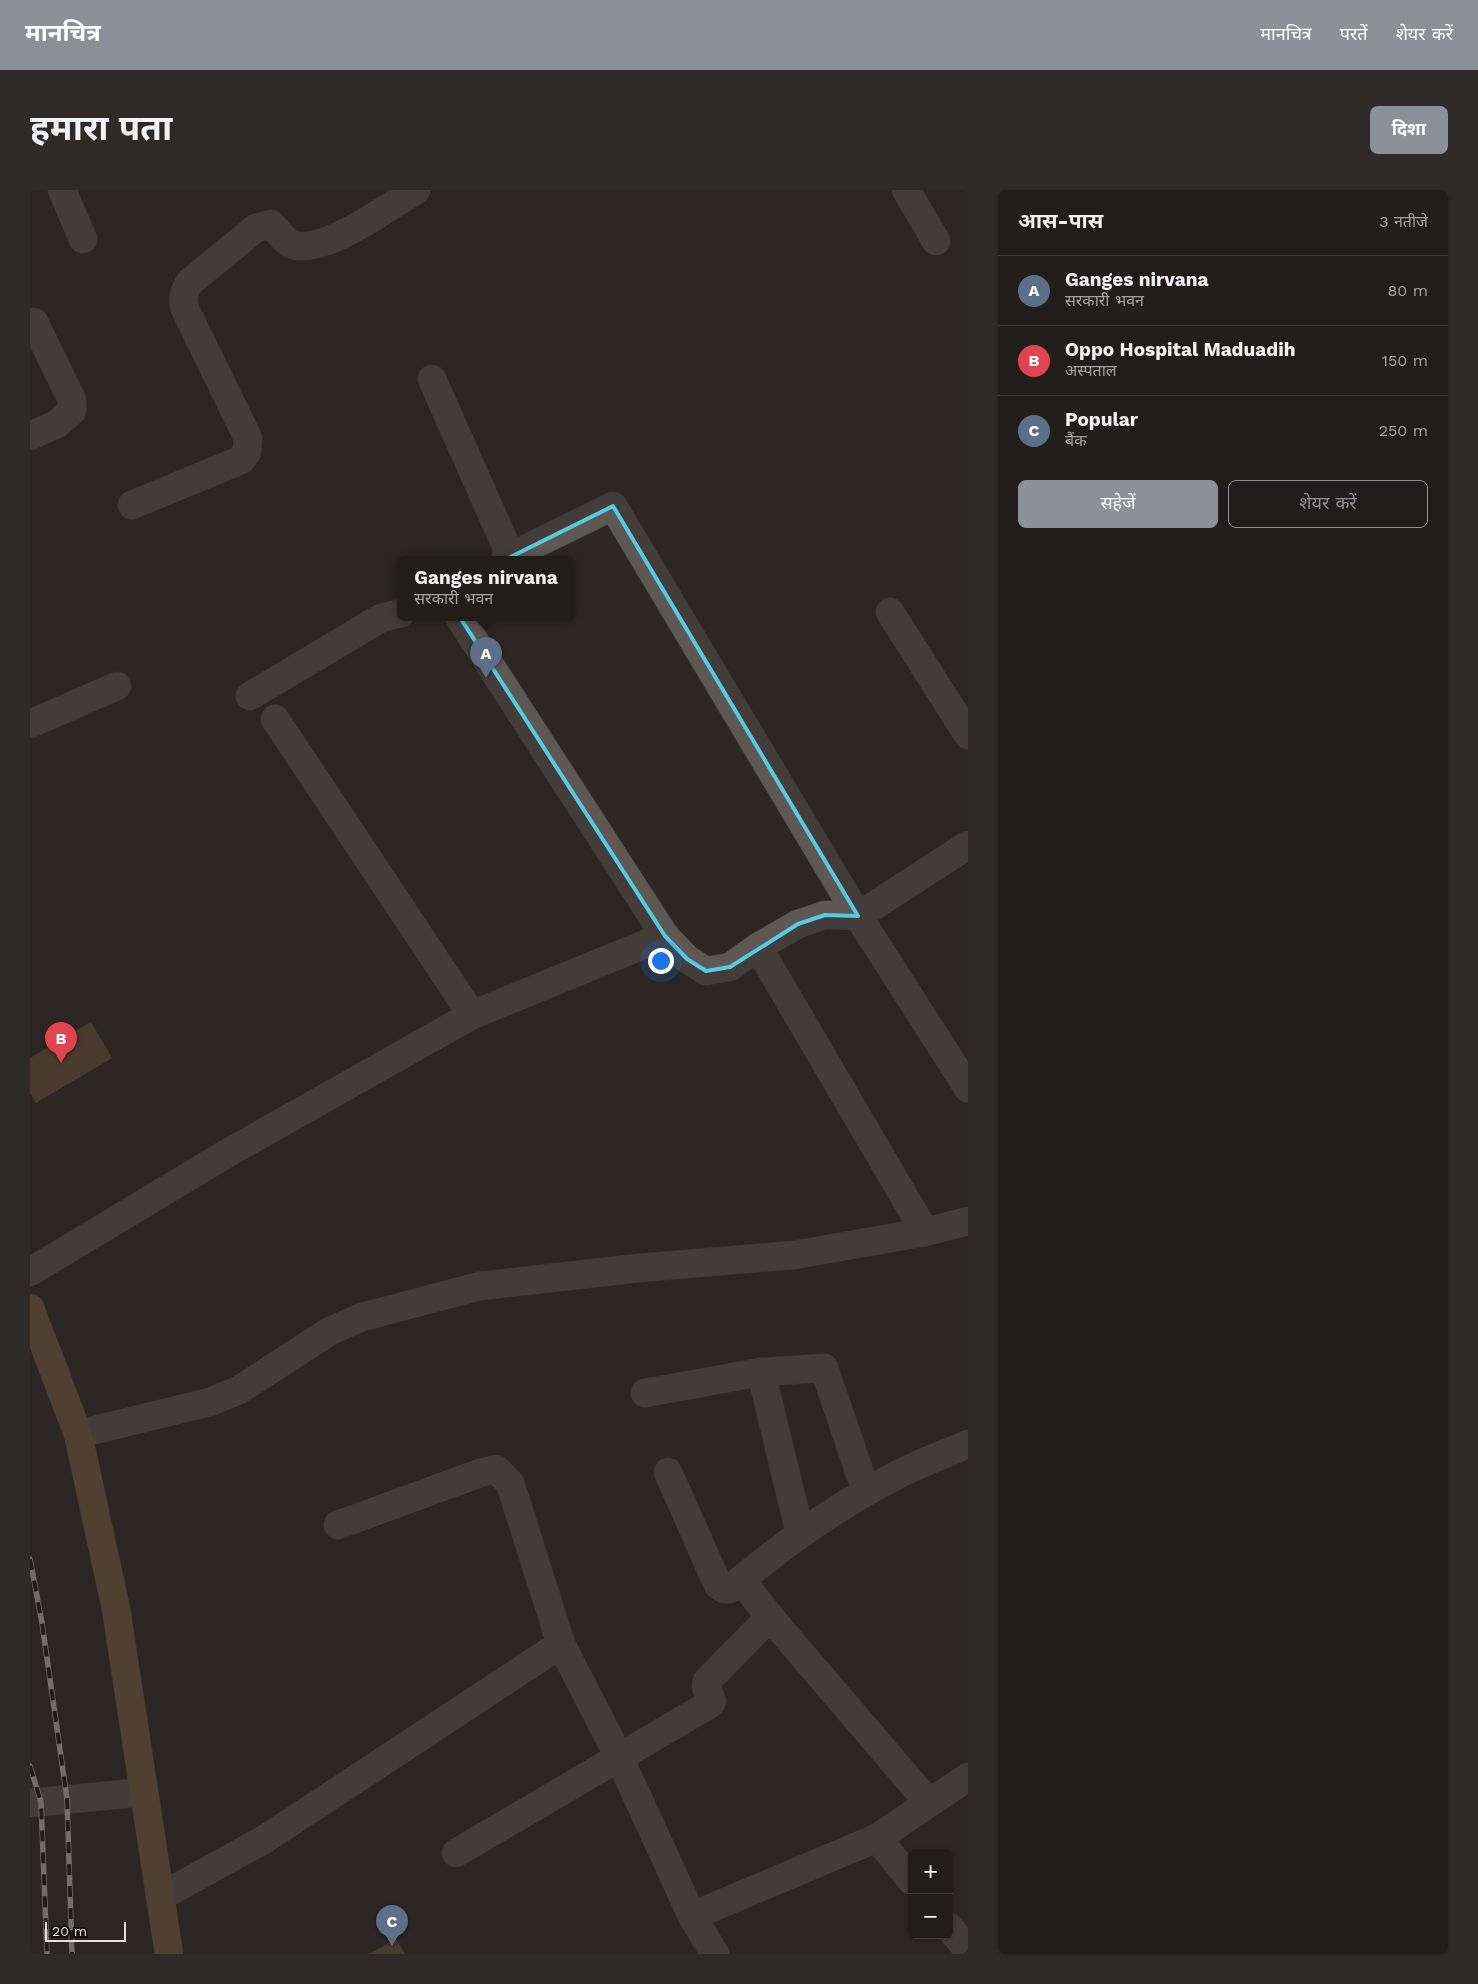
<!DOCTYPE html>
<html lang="hi">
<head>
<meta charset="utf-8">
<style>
  body { margin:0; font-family:"Work Sans","Noto Sans Devanagari",sans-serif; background:#2d2a28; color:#f1f3f6 }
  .controls { position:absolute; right:15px; bottom:15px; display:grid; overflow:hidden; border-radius:8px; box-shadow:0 1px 4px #0004 }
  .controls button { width:45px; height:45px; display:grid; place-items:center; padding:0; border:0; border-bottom:1px solid #3e3b3a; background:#211d1b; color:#f1f3f6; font:25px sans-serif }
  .scale { position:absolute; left:15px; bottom:12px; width:81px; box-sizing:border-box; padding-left:5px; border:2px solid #e1dedc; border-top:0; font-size:14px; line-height:18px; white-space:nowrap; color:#e1dedc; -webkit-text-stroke:4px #12110f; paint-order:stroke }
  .you { position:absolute; left:630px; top:770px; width:18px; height:18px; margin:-12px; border:4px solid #fff; border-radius:50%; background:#1a73e8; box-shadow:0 0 0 8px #1a73e833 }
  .badge { display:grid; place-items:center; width:32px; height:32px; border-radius:50%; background:#8c9099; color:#fff; font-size:16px; font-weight:700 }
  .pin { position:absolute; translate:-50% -41px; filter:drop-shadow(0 1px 2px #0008) }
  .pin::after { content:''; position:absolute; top:26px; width:18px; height:15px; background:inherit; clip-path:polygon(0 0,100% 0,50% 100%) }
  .popup { position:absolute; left:367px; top:366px; width:178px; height:65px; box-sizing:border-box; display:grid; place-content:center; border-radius:8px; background:#211d1b; filter:drop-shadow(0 1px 4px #0005); font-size:16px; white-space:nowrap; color:#a2a2a3 }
  .popup b { font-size:19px; color:#f1f3f6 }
  .popup::after { content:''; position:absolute; left:50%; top:100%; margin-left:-10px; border:10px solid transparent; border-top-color:#211d1b }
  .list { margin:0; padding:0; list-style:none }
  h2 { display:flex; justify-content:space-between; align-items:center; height:65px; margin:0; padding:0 20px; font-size:21px }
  h2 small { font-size:16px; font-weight:400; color:#a2a2a3 }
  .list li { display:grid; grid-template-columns:32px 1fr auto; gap:15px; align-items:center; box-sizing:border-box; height:70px; padding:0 20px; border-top:1px solid #3e3b3a }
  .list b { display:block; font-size:19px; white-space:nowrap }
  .list p { margin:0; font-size:16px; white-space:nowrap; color:#a2a2a3 }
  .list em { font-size:16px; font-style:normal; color:#a2a2a3 }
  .actions { display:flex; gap:10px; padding:15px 20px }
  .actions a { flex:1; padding:11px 0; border:1px solid #8c9099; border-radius:8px; text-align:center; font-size:18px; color:#8c9099 }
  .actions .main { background:#8c9099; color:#fff }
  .map { position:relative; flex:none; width:938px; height:1764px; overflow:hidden; border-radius:8px }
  header { display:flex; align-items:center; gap:30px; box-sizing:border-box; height:70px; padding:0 25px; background:#8c9099; color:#fff }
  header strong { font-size:24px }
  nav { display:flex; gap:28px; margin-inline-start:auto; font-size:18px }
  .intro { display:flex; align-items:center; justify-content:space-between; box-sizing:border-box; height:120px; padding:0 30px }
  h1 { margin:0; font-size:35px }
  .button { padding:12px 22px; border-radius:8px; background:#8c9099; color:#fff; font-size:18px; font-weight:700 }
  main { display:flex; gap:30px; padding:0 30px }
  aside { flex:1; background:#211d1b; border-radius:8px; box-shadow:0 1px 4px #0004 }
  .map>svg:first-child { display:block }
</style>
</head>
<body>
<header>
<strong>मानचित्र</strong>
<nav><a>मानचित्र</a><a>परतें</a><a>शेयर करें</a></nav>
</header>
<div class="intro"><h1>हमारा पता</h1><a class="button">दिशा</a></div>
<main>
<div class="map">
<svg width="938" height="1764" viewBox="0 0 938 1764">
  <rect width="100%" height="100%" fill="#2c2724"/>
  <g fill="#705038">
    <path d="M 61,832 L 82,868 L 6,913 L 0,903 L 0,868 Z"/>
    <path d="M 366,1749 L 375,1764 L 339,1764 Z"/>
  </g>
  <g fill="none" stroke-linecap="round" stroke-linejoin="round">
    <g stroke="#494643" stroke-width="29">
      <g id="street">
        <path d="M 32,0 L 53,49"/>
        <path d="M 876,0 L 906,51"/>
        <path d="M 402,189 L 481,367"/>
        <path d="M 0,246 L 27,234 L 42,221 L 42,210 L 4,132"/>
        <path d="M 102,315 L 211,270 L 217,262 L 218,248 L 155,119 C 152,108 154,101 160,92 L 226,38 L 241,34 C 247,40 255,52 263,55 C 295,64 358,17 386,0"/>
        <path d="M 475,369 L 583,316 L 828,726 L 938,898"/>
        <path d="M 860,422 L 938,545"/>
        <path d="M 429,427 L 635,746"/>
        <path d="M 220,506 L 351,428 L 371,423"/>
        <path d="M 245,529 L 442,825"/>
        <path d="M 0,534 L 87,496"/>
        <path d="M 728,757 L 895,1042"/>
        <path d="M 0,1082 L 196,964 L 442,825 L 635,746 L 657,769 L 676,781 L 700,777 L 728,757 L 768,734 L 795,725 L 828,726 L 938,655"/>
        <path d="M 731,1182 L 770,1343"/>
        <path d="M 615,1203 L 731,1182 L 794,1178 L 836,1301"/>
        <path d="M 48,1244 L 180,1212 L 209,1200 L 300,1141 L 332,1127 L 450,1096 L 609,1078 L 764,1065 L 895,1042 L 938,1031"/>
        <path d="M 638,1282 L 688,1395 L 694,1399 L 700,1399 C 752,1355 807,1316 867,1285 C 890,1273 915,1264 938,1254"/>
        <path d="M 308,1335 L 450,1283 L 466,1279 L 480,1293 L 531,1454 L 589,1567 L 662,1726 L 685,1764"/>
        <path d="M 711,1390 L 740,1427 L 898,1612"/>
        <path d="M 0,1613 L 114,1602"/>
        <path d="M 847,1648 L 882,1691"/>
        <path d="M 426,1663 L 680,1514 L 682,1511 L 676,1497 L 677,1491 L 740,1427"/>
        <path d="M 130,1707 L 235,1649 L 531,1454"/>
        <path d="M 662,1726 L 847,1648 L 938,1587"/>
        <path d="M 919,1737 L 938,1760"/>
      </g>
    </g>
    <g stroke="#494643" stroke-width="29">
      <path id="secondary" d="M 0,1118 L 48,1244 L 86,1419 L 139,1764"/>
    </g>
    <use href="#street" stroke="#5d5854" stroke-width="28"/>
    <use href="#secondary" stroke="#7d5f42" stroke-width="28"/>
    <g stroke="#c6c3c1" stroke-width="5.5">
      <g id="rail">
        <path d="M 0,1369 L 12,1433 L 37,1609 L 42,1764"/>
        <path d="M 0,1576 L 11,1612 L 17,1764"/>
      </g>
    </g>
    <use href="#rail" stroke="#12110f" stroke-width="4" stroke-dasharray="11" stroke-linecap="butt"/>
  </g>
  <path d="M0 0H938V1764H0ZM 583,316 L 828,726 L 795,725 L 768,734 L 700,777 L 676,781 L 657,769 L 635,746 L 420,412 L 417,404 L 422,396 Z" fill="#2c2724" fill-opacity=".55" fill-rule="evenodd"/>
  <path fill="none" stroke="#55cae0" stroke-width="4" stroke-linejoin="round" d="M 583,316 L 828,726 L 795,725 L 768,734 L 700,777 L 676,781 L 657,769 L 635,746 L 420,412 L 417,404 L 422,396 Z"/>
</svg>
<div class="controls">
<button>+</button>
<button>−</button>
</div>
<div class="scale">20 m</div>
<div class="you"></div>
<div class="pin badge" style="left:456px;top:488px;background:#5c6f8a">A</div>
<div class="popup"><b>Ganges nirvana</b>सरकारी भवन</div>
<div class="pin badge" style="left:31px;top:873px;background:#e0444e">B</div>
<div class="pin badge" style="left:362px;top:1756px;background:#5c6f8a">C</div>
</div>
<aside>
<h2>आस-पास<small>3 नतीजे</small></h2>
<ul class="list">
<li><span class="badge" style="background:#5c6f8a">A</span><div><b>Ganges nirvana</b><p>सरकारी भवन</p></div><em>80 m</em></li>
<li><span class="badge" style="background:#e0444e">B</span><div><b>Oppo Hospital Maduadih</b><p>अस्पताल</p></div><em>150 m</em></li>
<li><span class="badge" style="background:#5c6f8a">C</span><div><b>Popular</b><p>बैंक</p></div><em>250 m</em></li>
</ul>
<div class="actions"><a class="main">सहेजें</a><a>शेयर करें</a></div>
</aside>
</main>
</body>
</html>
